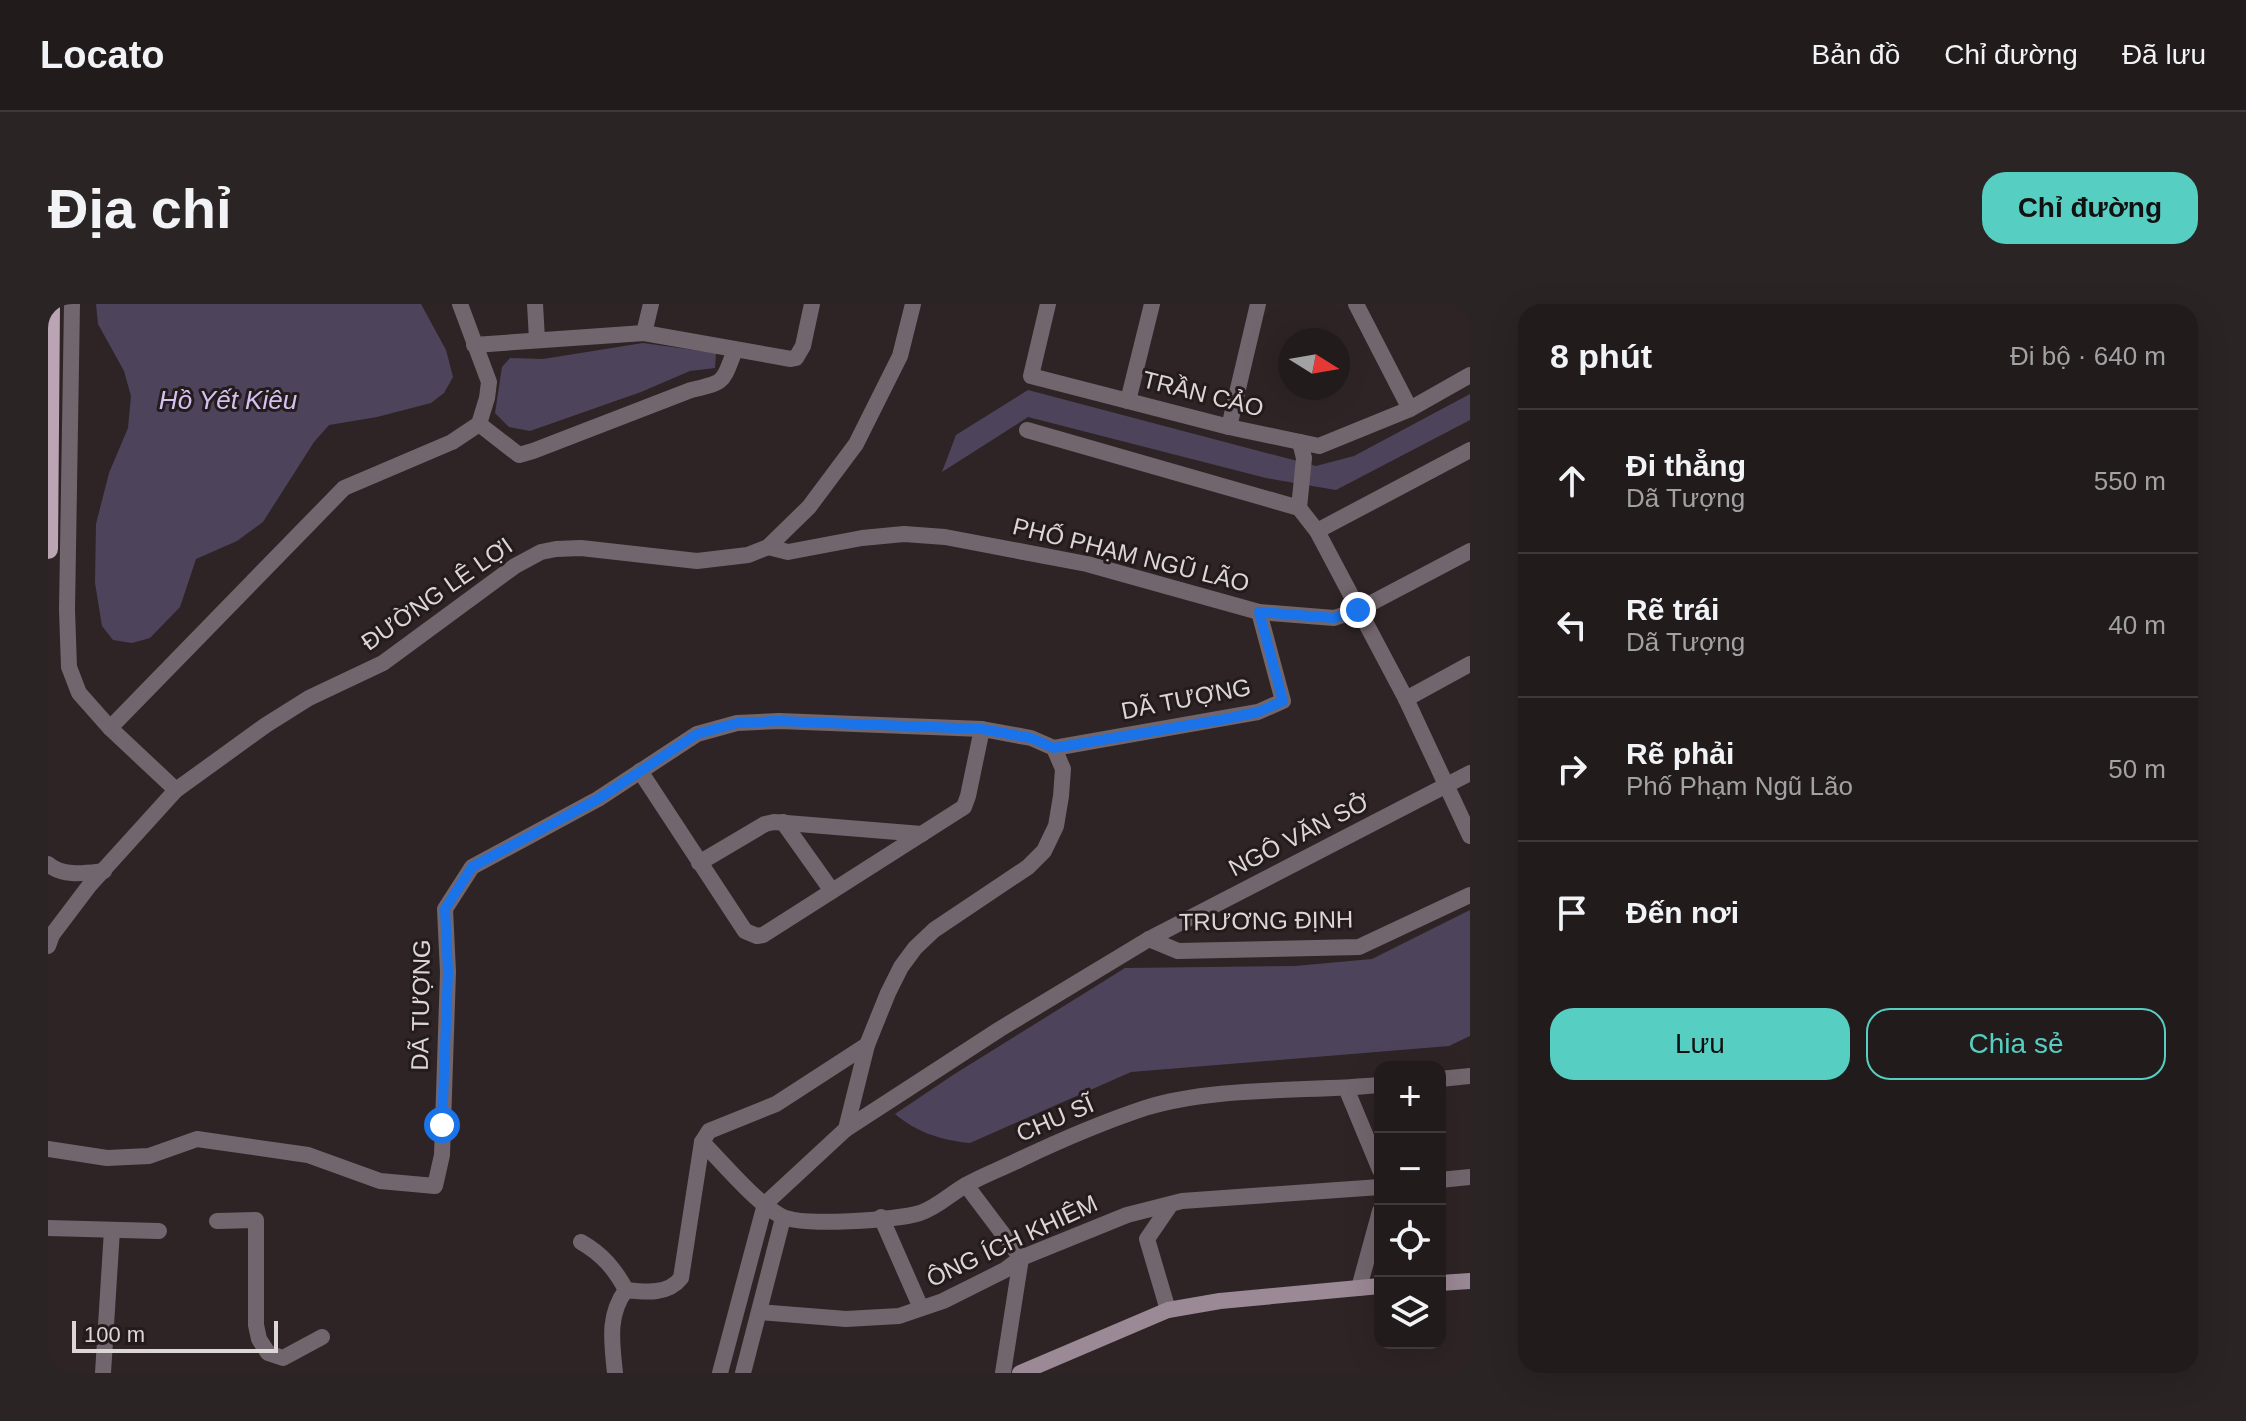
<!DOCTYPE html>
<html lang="vi">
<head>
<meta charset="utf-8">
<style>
  body { margin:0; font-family:Arial,sans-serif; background:#2a2425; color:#f1f3f6 }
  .controls { position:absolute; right:24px; bottom:24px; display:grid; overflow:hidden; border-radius:16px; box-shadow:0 8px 32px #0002 }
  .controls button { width:72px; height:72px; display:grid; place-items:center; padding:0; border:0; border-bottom:2px solid #3f393b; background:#221b1c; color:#f1f3f6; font:40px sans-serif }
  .compass { position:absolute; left:1230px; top:24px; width:72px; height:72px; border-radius:50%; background:#221b1c; box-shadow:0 8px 32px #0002; rotate:101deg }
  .scale { position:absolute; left:24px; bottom:20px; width:206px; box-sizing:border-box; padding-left:8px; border:4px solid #dcd6d6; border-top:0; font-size:22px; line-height:28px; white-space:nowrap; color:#dcd6d6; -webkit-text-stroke:6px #241b1c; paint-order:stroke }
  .stop { position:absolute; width:24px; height:24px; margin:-18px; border:6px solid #1a73e8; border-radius:50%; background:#fff }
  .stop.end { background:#1a73e8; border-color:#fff; box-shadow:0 2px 8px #0008 }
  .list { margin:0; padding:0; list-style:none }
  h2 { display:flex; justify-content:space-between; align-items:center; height:104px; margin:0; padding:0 32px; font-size:34px }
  h2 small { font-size:26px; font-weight:400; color:#a2a1a3 }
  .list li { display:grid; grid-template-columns:52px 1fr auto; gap:24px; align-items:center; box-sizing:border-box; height:144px; padding:0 32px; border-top:2px solid #3f393b }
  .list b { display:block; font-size:30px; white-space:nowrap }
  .list p { margin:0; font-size:26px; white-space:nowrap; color:#a2a1a3 }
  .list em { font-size:26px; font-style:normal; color:#a2a1a3 }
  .actions { display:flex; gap:16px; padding:24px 32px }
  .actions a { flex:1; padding:18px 0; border:2px solid #57cec2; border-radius:24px; text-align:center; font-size:28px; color:#57cec2 }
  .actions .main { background:#57cec2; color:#111 }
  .icon { flex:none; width:44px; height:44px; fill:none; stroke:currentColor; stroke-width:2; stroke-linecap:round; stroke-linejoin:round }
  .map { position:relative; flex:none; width:1422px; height:1069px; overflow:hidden; border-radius:24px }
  header { display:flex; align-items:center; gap:48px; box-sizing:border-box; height:112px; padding:0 40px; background:#221b1c; border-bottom:2px solid #3f393b }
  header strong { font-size:38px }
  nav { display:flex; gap:44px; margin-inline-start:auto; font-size:28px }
  .intro { display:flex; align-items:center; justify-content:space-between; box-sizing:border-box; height:192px; padding:0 48px }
  h1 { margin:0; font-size:56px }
  .button { padding:20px 36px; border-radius:24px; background:#57cec2; color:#111; font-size:28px; font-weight:700 }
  main { display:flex; gap:48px; padding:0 48px }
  aside { flex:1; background:#221b1c; border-radius:24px; box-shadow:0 8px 32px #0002 }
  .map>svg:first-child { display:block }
</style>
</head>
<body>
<header>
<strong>Locato</strong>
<nav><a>Bản đồ</a><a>Chỉ đường</a><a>Đã lưu</a></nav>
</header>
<div class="intro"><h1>Địa chỉ</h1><a class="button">Chỉ đường</a></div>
<main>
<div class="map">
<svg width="1422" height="1069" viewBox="0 0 1422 1069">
  <rect width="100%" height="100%" fill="#2e2425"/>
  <g fill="#4d445b">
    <path d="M 48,0 L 373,0 L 398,46 L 405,73 L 396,89 L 383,99 L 329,113 L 281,121 L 266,138 L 215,218 L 189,237 L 148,255 L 132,303 L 102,334 L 84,339 L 65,336 L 54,322 L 47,279 L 48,220 L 61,169 L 80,124 L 83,92 L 76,67 L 50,20 Z"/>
    <path d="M 595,39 L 668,49 L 667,64 L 642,67 L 593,88 L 482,127 L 461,123 L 447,109 L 454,63 L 462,54 L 495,55 Z"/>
    <path d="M 980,86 L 1268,162 L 1306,152 L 1422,90 L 1422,116 L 1288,186 L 1218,174 L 980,113 L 894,168 L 908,131 Z"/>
    <path d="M 1422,606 L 1422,732 L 1401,742 L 1083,768 L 922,839 C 893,836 870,829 847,810 L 905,771 L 1077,664 L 1247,662 L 1324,655 Z"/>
  </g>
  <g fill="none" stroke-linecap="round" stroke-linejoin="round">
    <g stroke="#71666d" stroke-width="16">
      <path d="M 24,0 L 19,306 L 21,363 L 31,389 L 62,424 L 128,486"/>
      <path d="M 487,0 L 489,35"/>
      <path d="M 1000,0 L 983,72 L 1181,123 L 1271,142 L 1362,105 L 1422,71"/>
      <path d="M 1308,0 L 1362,105"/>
      <path d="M 596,29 L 603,0"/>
      <path d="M 426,41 L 596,29 L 743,55 L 748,54 L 755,42 L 764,0"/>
      <path d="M 1080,97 L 1104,0"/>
      <path d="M 431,120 L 471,151 L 485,147 L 643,86 C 678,78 674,79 687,46"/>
      <path d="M 1181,123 L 1210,0"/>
      <path d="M 979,126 L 1251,204 L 1269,227 L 1358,395 L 1422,532"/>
      <path d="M 1251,204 L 1256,154 L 1252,138"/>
      <path d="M 1269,227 L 1422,146"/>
      <path d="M 720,243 L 740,248 L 814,234 L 856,230 L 897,233 L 1039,260 L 1211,308 L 1286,314 L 1310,306 L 1422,247"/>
      <path d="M 1358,395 L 1422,360"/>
      <path d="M 62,424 L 296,184 L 404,138 L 431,120 L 439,94 L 441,78 L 412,0"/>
      <path d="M 592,467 L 697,627 L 709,632 L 715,631 L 916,503 L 920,492 L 934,425"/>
      <path d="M 735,518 L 784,587"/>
      <path d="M 651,559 L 717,520 L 726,518 L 874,530"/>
      <path d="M 1101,635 L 1130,647 L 1311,643 L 1422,591"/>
      <path d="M 1392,775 L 1422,772"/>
      <path d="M 1298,784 L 1332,866"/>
      <path d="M 798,825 L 952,725 L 1101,635 L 1422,469"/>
      <path d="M 654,838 C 675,859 708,899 733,912 C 753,923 849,916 872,909 C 890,903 902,890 918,881 C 936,871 955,864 973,855 C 1013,836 1055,818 1097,804 C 1166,782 1259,788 1332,781"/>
      <path d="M 0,845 L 59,854 L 101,852 L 149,835 L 260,851 L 332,877 L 387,882 L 394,851 L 400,668 L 397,605 L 424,563 L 550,495 L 649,430 L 689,419 L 731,417 L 934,425 L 983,434 L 1006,444 L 1210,408 L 1235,397 L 1211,308"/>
      <path d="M 1392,876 L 1422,873"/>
      <path d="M 918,881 L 973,954 L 955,1069"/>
      <path d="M 833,913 L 873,1004"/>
      <path d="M 169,917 L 208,916 L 208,1021 L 211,1035 L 220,1049 L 235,1054 L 274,1033"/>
      <path d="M 0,924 L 111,927"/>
      <path d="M 533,938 C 554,950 567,965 578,986"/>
      <path d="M 1311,984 L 1332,907"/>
      <path d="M 1120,1006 L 1099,935 L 1123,900"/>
      <path d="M 711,1008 L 798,1015 L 851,1012 L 895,997 L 957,966 L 973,954 L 1079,911 L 1134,897 L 1332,883"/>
      <path d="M 55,1069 L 64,926"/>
      <path d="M 567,1069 C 564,1039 559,1011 578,986 C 597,988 620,991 633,974 L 654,838 L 661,827 L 728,800 L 819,741"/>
      <path d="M 672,1069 L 717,900 L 798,825 L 819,741 L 840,689 L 853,663 L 867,644 L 886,626 L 980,563 L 996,547 L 1008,522 L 1013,492 L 1015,465 L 1006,444"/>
      <path d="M 695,1069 L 735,914"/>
    </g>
    <g stroke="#71666d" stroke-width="16">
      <path d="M 0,560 C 15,573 37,569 56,567"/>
      <path d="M 0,642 L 4,631 L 41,582 L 128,486 L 218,421 L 261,394 L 335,359 L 467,262 L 493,248 L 508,245 L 533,244 L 649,257 L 700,251 L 720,243 L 761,203 L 808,140 L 852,52 L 865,0"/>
    </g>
    <g stroke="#9b8995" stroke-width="16">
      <path d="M 1392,979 L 1422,977"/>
      <path d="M 972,1069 L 1120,1006 L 1172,997 L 1332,982"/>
    </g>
    <path stroke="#bba4b4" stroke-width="20" d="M 0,245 L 2,0"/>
  </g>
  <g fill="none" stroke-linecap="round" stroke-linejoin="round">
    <path stroke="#1a73e8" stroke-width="10" d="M 394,821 L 400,668 L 397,605 L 424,563 L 550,495 L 649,430 L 689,419 L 731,417 L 934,425 L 983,434 L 1006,444 L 1177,415 L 1210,408 L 1235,397 L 1211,308 L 1286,314 L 1310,306"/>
  </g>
  <g text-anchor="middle" stroke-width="6" stroke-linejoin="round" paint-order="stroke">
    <g font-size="24" fill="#dcd6d6" stroke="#241b1c">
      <text transform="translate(1155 90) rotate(14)" y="8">TRẦN CẢO</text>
      <text transform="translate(1083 251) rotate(14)" y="8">PHỐ PHẠM NGŨ LÃO</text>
      <text transform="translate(389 290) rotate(-35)" y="8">ĐƯỜNG LÊ LỢI</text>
      <text transform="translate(1138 395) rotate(-11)" y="8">DÃ TƯỢNG</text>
      <text transform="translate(1251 531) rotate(-27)" y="8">NGÔ VĂN SỞ</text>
      <text transform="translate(1218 617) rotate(-1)" y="8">TRƯƠNG ĐỊNH</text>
      <text transform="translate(373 701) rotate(-89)" y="8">DÃ TƯỢNG</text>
      <text transform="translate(1007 815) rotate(-23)" y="8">CHU SĨ</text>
      <text transform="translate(964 937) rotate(-25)" y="8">ÔNG ÍCH KHIÊM</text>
    </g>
    <g font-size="26" font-style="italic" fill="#d4c1f2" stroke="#241b1c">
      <text x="180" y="105">Hồ Yết Kiêu</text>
    </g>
  </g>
</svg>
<div class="controls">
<button>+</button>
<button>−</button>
<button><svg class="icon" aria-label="locate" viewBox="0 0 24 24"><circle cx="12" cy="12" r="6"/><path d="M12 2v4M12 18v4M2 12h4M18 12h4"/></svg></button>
<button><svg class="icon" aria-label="layers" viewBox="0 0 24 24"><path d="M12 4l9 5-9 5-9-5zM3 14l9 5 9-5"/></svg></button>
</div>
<svg class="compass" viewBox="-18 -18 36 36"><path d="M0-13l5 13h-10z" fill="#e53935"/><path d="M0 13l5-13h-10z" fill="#a2a1a3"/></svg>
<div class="scale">100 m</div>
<div class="stop" style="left:394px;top:821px"></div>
<div class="stop end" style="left:1310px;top:306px"></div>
</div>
<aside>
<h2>8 phút<small>Đi bộ · 640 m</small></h2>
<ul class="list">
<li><svg class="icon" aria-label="ahead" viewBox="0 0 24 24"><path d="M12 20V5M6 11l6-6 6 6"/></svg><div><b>Đi thẳng</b><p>Dã Tượng</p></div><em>550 m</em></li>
<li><svg class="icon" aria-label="left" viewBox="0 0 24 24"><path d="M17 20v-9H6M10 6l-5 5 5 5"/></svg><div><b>Rẽ trái</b><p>Dã Tượng</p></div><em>40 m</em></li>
<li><svg class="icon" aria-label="right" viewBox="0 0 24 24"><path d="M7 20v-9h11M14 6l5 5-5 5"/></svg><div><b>Rẽ phải</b><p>Phố Phạm Ngũ Lão</p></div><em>50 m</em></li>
<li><svg class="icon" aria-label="arrive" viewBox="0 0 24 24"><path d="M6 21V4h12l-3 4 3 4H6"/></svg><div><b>Đến nơi</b></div></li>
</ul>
<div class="actions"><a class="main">Lưu</a><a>Chia sẻ</a></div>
</aside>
</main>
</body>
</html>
